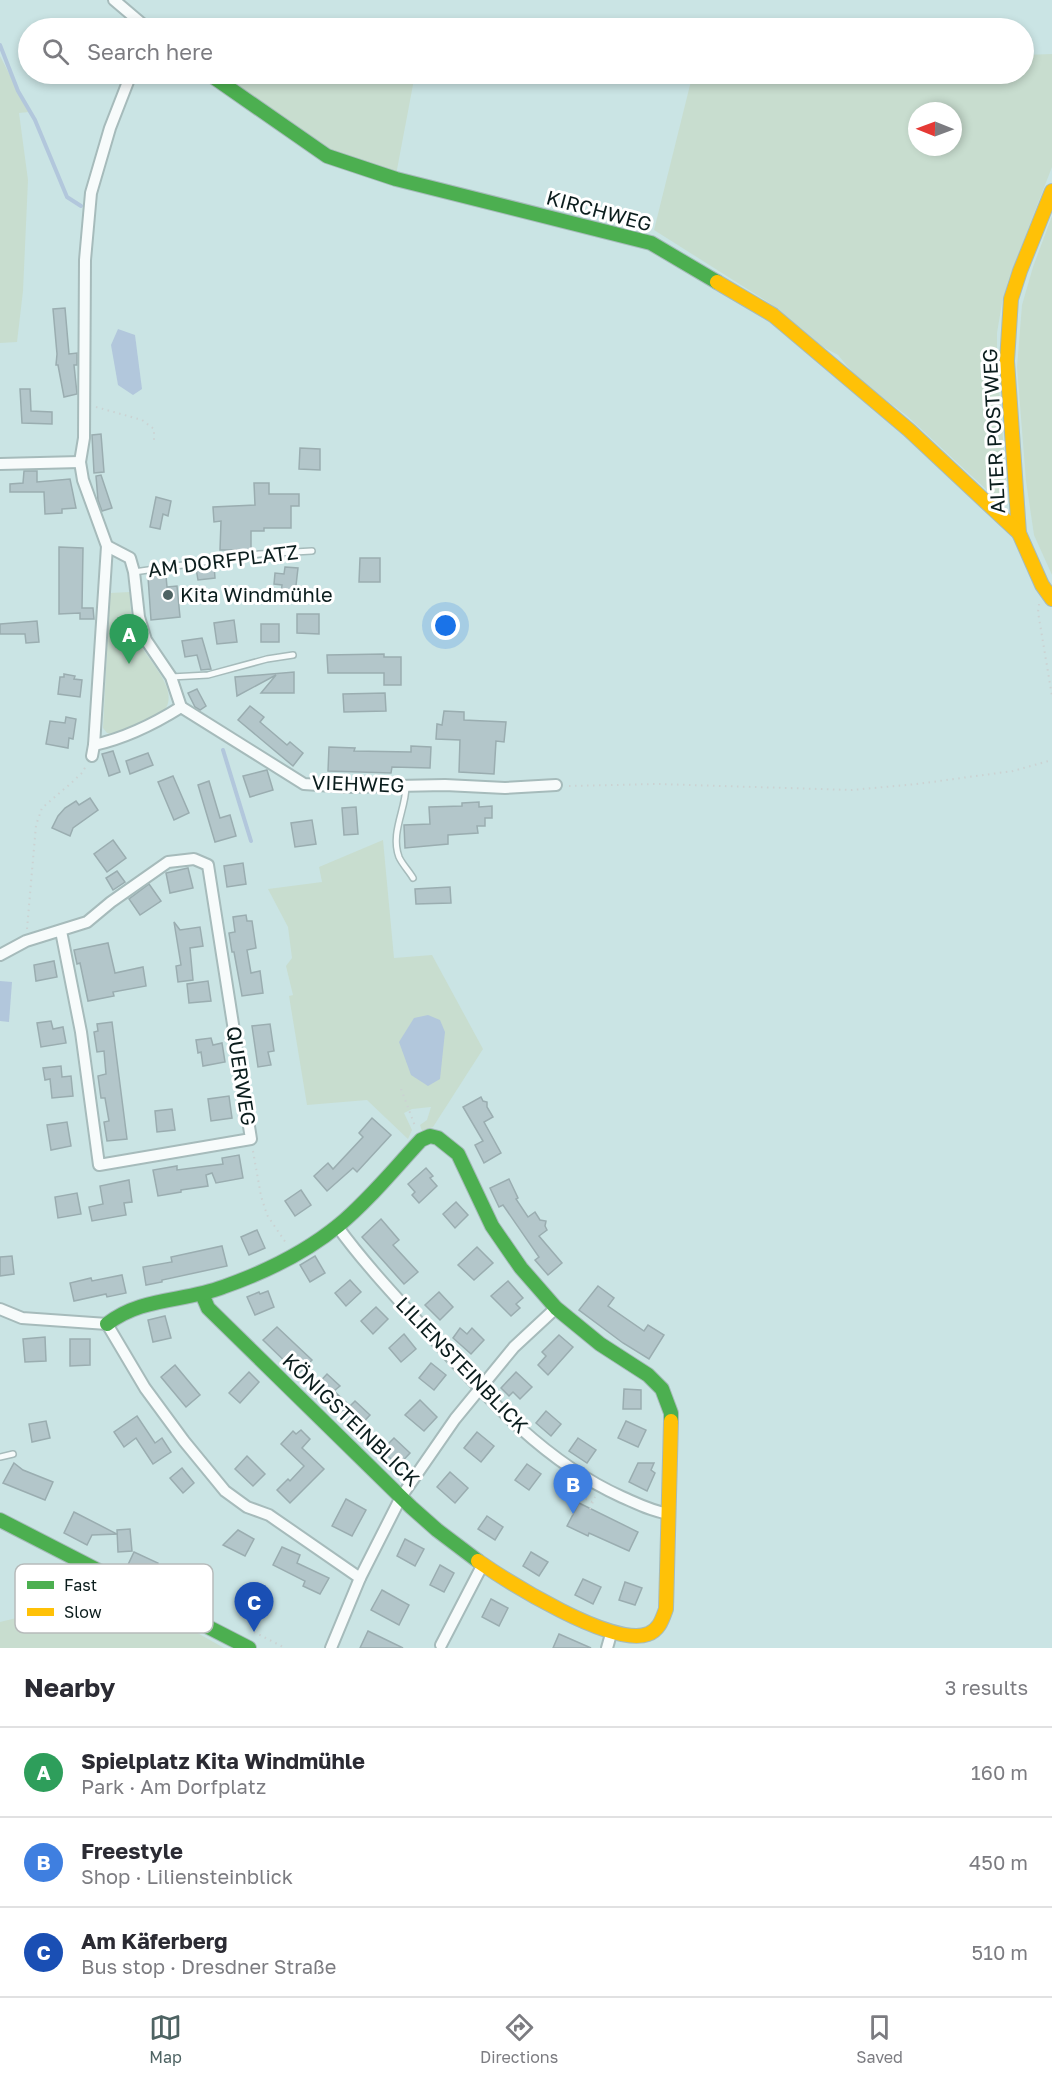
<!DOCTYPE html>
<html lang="en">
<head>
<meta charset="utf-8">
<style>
  body { margin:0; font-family:"Golos Text",sans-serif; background:#f7f7f7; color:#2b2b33 }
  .compass { position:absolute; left:908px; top:102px; width:54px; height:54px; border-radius:50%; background:#fff; box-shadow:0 3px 9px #0003; rotate:271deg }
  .you { position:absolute; left:446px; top:626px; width:21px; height:21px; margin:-15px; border:4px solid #fff; border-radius:50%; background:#1a73e8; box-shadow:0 0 0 9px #1a73e833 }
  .badge { display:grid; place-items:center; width:39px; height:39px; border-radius:50%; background:#4e6363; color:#fff; font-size:20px; font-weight:700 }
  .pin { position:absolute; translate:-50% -50px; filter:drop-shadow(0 2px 3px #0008) }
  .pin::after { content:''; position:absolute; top:32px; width:21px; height:18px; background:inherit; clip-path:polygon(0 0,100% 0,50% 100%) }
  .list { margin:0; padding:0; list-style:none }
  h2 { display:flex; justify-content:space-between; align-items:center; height:78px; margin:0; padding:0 24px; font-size:26px }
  h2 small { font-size:20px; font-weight:400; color:#7c7c81 }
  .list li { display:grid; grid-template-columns:39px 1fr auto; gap:18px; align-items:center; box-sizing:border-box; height:90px; padding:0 24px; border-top:2px solid #e1e1e2 }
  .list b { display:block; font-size:22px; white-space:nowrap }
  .list p { margin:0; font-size:20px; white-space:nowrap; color:#7c7c81 }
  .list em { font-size:20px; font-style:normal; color:#7c7c81 }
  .icon { flex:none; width:33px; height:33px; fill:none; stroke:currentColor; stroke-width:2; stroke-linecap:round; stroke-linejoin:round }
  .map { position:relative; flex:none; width:1052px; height:1648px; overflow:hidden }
  .search { position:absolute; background:#fff; box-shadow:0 3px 9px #0003; left:18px; right:18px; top:18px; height:66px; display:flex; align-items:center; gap:15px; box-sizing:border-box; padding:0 21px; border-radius:33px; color:#7c7c81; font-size:22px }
  .sheet { height:348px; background:#fff }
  nav { display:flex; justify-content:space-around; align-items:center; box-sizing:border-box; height:84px; border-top:2px solid #e1e1e2; background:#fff; font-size:16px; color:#7c7c81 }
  nav a { display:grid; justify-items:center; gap:3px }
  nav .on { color:#4e6363 }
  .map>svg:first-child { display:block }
</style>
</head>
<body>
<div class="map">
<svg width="1052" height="1648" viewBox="0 0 1052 1648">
  <rect width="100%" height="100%" fill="#cae4e4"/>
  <g fill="#c8ddcf" fill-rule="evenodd">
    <path d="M 1052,54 L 1052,167 L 1009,278 L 1002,303 L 997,333 L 997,361 L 1007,491 L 1001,496 L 989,492 L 906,415 L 859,380 L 838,355 L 814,342 L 771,304 L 654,230 L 692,77 L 778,74 L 1024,74 L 1024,55 ZM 917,111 L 953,111 L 953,147 L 917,147 Z"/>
    <path d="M 0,56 L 29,112 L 19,113 L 28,180 L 23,291 L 17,342 L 0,343 Z"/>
    <path d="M 221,74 L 415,74 L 396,175 L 327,152 Z"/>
    <path d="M 1052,216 L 1052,575 L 1034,535 L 1026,481 L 1017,367 L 1022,305 L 1033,267 Z"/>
    <path d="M 130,592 C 131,606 130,621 135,634 C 142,656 184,690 163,712 L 113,734 L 107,733 L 103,728 L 110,593 Z"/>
    <path d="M 383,840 L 394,958 L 432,955 L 483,1049 L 433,1127 L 422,1131 L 420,1125 L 427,1120 L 431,1107 L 412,1109 L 404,1113 L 412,1130 L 408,1139 L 367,1100 L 307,1105 L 289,996 L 293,995 L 286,966 L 292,958 L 288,927 L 268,889 L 322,882 L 319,867 Z"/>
    <path d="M 106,1596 L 109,1605 L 120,1619 L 129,1616 L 127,1604 L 137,1599 L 224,1648 L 0,1648 L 0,1622 Z"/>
  </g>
  <g fill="#b2c7dc">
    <path d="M 118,329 L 135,335 L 142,389 L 133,395 L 118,385 L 111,345 Z"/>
    <path d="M 0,981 L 12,982 L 9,1022 L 0,1021 Z"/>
    <path d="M 428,1015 L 440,1020 L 445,1032 L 440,1079 L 428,1086 L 411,1075 L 399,1042 L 414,1018 Z"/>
  </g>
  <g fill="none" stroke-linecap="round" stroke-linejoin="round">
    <g stroke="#b2c7dc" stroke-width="4">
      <path d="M 0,45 L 18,91 L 35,120 L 67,197 L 81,206"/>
      <path d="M 223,750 L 251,841"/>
    </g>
  </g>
  <g fill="#b3c6ca" stroke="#9aadb0" stroke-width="1.5">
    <path d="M 65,308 L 69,354 L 77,353 L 77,365 L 74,365 L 77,394 L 64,397 L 58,365 L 56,365 L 57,354 L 53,309 Z"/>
    <path d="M 20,389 L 30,389 L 31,411 L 52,412 L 52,424 L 22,423 Z"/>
    <path d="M 101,434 L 104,472 L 94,473 L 92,435 Z"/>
    <path d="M 300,448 L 320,449 L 320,470 L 299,469 Z"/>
    <path d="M 24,471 L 37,471 L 37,482 L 70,479 L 76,508 L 62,509 L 62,513 L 45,514 L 44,492 L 10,492 L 10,484 L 23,483 Z"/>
    <path d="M 101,475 L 112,508 L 102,511 L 98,500 L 96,476 Z"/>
    <path d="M 254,483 L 269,483 L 269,494 L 299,494 L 299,506 L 291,506 L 291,528 L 264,528 L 264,531 L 251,531 L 251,550 L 220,550 L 221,521 L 214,522 L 213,507 L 255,505 Z"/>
    <path d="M 156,497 L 171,501 L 168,516 L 163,514 L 160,529 L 150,527 Z"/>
    <path d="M 59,547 L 83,548 L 82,608 L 93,608 L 94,619 L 80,619 L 80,613 L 59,614 Z"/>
    <path d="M 360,558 L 380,558 L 380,582 L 359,582 Z"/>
    <path d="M 214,565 L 215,578 L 198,580 L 196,568 Z"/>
    <path d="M 285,567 L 298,568 L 295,594 L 281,593 L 282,585 L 274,584 L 275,573 L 284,574 Z"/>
    <path d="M 162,573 L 162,576 L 166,576 L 167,587 L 177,586 L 180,617 L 151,620 L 148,577 Z"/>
    <path d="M 297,614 L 319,614 L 319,634 L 297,633 Z"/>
    <path d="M 234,620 L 237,642 L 217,644 L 214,623 Z"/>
    <path d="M 37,621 L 39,642 L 26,643 L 25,634 L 0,634 L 0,624 Z"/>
    <rect x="261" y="624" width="18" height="18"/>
    <path d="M 202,638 L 211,669 L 201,670 L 197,655 L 185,657 L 182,641 Z"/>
    <path d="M 384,654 L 384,657 L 401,657 L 401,685 L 384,685 L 384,673 L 328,673 L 327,655 Z"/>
    <path d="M 294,672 L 294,693 L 261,693 L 276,675 L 237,696 L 235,677 Z"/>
    <path d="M 64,674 L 75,676 L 74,679 L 82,680 L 80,697 L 58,694 L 60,677 L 64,677 Z"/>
    <path d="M 197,689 L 206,706 L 200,710 L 195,707 L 188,693 Z"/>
    <path d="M 385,693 L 386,711 L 344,712 L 343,694 Z"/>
    <path d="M 250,706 L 264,717 L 260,722 L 287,745 L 290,742 L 303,753 L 293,766 L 238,720 Z"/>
    <path d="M 444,711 L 464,712 L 464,720 L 506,722 L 504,742 L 496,741 L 494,774 L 459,772 L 460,740 L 436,739 L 437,724 L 442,725 Z"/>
    <path d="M 66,717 L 76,719 L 73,739 L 69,738 L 68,748 L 46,744 L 50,721 L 65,723 Z"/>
    <path d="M 411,746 L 431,747 L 430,768 L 392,767 L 391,773 L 328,771 L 329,747 L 355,748 L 354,751 L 411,752 Z"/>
    <path d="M 113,751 L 120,772 L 109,776 L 102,754 Z"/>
    <path d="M 148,753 L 153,765 L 130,774 L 126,761 Z"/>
    <path d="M 267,770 L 273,790 L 250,797 L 243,776 Z"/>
    <path d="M 173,776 L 189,813 L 174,820 L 158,782 Z"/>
    <path d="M 209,781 L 220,818 L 230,815 L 236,836 L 215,842 L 198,785 Z"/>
    <path d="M 90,798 L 98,810 L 73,828 L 70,836 L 52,828 L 58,816 L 65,808 L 76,801 L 79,805 Z"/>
    <path d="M 479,802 L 479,807 L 492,806 L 492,818 L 485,818 L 485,826 L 477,826 L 478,833 L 448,835 L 448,844 L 405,848 L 404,825 L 430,824 L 429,807 L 462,806 L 462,803 Z"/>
    <path d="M 356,807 L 358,834 L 344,835 L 342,808 Z"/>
    <path d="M 312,820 L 316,844 L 295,847 L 291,823 Z"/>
    <path d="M 113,840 L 126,858 L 107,872 L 94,854 Z"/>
    <path d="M 243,863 L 246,884 L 227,887 L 224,866 Z"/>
    <path d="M 188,868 L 193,888 L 170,893 L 166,873 Z"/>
    <path d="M 117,871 L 125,882 L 113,890 L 106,878 Z"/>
    <path d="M 149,884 L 161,901 L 140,915 L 129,899 Z"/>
    <path d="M 450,887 L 451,903 L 416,904 L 415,889 Z"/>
    <path d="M 246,915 L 247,921 L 252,921 L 256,948 L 247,950 L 251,973 L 260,971 L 263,993 L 242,996 L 234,952 L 232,952 L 229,933 L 235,932 L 233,917 Z"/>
    <path d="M 174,922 L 180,930 L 200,927 L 203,946 L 190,948 L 193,980 L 178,982 L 176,966 L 181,965 Z"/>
    <path d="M 108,943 L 115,973 L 143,967 L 146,986 L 113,992 L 114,996 L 88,1001 L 80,963 L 77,964 L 74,950 Z"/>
    <path d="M 54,961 L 57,977 L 36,981 L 34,965 Z"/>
    <path d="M 208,981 L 211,1001 L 189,1003 L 187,984 Z"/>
    <path d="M 51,1021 L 53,1029 L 63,1027 L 66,1043 L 41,1047 L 37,1023 Z"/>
    <path d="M 112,1022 L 127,1139 L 107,1141 L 104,1122 L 109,1121 L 105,1098 L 101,1098 L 98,1076 L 106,1074 L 104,1051 L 97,1052 L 94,1032 L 98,1031 L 97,1024 Z"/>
    <path d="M 270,1024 L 274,1051 L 268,1052 L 271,1065 L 258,1067 L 252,1026 Z"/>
    <path d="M 211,1038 L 213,1045 L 222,1043 L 225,1062 L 203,1066 L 201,1052 L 198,1053 L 196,1040 Z"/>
    <path d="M 61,1066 L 62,1077 L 71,1076 L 73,1096 L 52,1098 L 50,1079 L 45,1080 L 43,1068 Z"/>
    <path d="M 229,1096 L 232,1118 L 211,1121 L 208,1099 Z"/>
    <path d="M 481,1097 L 483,1101 L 487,1102 L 487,1107 L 493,1117 L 484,1122 L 501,1153 L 484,1163 L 475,1145 L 483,1141 L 463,1107 Z"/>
    <path d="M 172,1109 L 175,1130 L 157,1132 L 155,1111 Z"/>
    <path d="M 372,1118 L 391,1135 L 357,1172 L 353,1168 L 327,1191 L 314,1176 L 328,1163 L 333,1169 L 363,1137 L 359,1133 Z"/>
    <path d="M 67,1122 L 71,1146 L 51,1150 L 47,1125 Z"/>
    <path d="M 239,1155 L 243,1178 L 216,1183 L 212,1173 L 206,1175 L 208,1186 L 181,1190 L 181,1192 L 158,1196 L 153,1170 L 177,1166 L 177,1170 L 223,1164 L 222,1158 Z"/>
    <path d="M 426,1168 L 433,1176 L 430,1178 L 437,1186 L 419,1203 L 412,1195 L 415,1192 L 408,1184 Z"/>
    <path d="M 509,1179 L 518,1198 L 516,1199 L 528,1217 L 535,1212 L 540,1220 L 546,1221 L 545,1226 L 547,1230 L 539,1236 L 562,1263 L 548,1275 L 535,1260 L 539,1257 L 503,1205 L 499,1207 L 490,1188 Z"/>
    <path d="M 129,1180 L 132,1202 L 124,1203 L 126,1215 L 92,1221 L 89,1207 L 103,1204 L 100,1186 Z"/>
    <path d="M 301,1190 L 311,1205 L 295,1216 L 285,1201 Z"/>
    <path d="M 77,1193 L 81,1214 L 58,1218 L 55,1197 Z"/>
    <path d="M 456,1202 L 468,1215 L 455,1228 L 443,1214 Z"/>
    <path d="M 381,1219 L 399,1240 L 393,1245 L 418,1272 L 404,1284 L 362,1237 Z"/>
    <path d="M 257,1230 L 265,1248 L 249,1255 L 241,1237 Z"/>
    <path d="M 222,1246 L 227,1266 L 162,1280 L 162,1282 L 146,1285 L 143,1267 L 172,1262 L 171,1257 Z"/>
    <path d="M 477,1247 L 493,1263 L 474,1280 L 458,1265 Z"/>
    <path d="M 12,1256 L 14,1274 L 0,1276 L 0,1257 Z"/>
    <path d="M 315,1256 L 325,1273 L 310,1282 L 300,1265 Z"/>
    <path d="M 122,1275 L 126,1293 L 107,1297 L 106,1294 L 74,1301 L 70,1283 L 91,1278 L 92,1281 Z"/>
    <path d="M 350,1280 L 361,1292 L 346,1306 L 335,1293 Z"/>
    <path d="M 508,1281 L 523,1298 L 516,1304 L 520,1308 L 511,1316 L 491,1296 Z"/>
    <path d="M 598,1286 L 614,1298 L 608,1306 L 644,1331 L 648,1325 L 664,1335 L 649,1359 L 623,1343 L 579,1310 Z"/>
    <path d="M 268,1291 L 274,1307 L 255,1315 L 247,1297 L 259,1292 L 260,1294 Z"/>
    <path d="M 439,1292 L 453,1307 L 440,1320 L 425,1305 Z"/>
    <path d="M 376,1307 L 388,1319 L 373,1334 L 361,1321 Z"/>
    <path d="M 165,1316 L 171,1338 L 153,1342 L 148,1320 Z"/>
    <path d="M 277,1327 L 312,1360 L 298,1374 L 263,1340 Z"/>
    <path d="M 460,1328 L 467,1334 L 472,1328 L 484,1340 L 471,1354 L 453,1338 Z"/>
    <path d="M 404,1334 L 416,1349 L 401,1362 L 389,1348 Z"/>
    <path d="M 559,1335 L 573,1347 L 548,1375 L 538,1365 L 546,1356 L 542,1352 Z"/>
    <path d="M 45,1337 L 46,1361 L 25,1362 L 23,1339 Z"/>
    <path d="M 70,1339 L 90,1339 L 90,1365 L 70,1366 Z"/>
    <path d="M 431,1363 L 446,1375 L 434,1390 L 419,1378 Z"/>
    <path d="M 175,1365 L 200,1395 L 186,1407 L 161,1377 Z"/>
    <path d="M 249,1372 L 259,1382 L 240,1403 L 229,1393 Z"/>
    <path d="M 516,1372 L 532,1387 L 520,1399 L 513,1392 L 509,1396 L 501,1388 Z"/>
    <path d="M 327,1374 L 340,1386 L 334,1391 L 350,1406 L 355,1401 L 370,1415 L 357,1429 L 314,1388 Z"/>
    <path d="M 624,1389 L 641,1390 L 641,1409 L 623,1409 Z"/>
    <path d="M 420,1400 L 437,1417 L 424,1431 L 405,1415 Z"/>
    <path d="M 546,1411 L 561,1424 L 551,1436 L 536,1423 Z"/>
    <path d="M 137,1416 L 155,1443 L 162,1438 L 171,1452 L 153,1464 L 136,1438 L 124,1447 L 114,1432 Z"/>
    <path d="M 46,1421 L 50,1438 L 32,1442 L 29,1424 Z"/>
    <path d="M 626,1421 L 646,1430 L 638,1447 L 618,1438 Z"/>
    <path d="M 301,1430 L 310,1439 L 302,1448 L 324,1469 L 290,1503 L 277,1490 L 288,1479 L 290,1481 L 304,1466 L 281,1444 L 293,1431 L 296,1434 Z"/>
    <path d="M 477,1432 L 494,1446 L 481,1462 L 464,1448 Z"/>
    <path d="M 394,1438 L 410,1453 L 398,1466 L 382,1450 Z"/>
    <path d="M 578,1438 L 596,1450 L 587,1463 L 569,1451 Z"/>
    <path d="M 247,1456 L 265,1474 L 253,1486 L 235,1469 Z"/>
    <path d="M 14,1463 L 23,1470 L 53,1482 L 45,1500 L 3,1483 Z"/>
    <path d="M 638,1463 L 654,1463 L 651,1470 L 655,1473 L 647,1491 L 629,1482 Z"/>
    <path d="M 527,1464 L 541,1474 L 529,1490 L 515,1480 Z"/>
    <path d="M 182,1468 L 194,1483 L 183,1493 L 170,1478 Z"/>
    <path d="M 450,1472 L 468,1488 L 455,1503 L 437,1487 Z"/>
    <path d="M 346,1499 L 366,1510 L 352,1536 L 332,1526 Z"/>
    <path d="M 579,1503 L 638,1532 L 629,1551 L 589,1533 L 588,1536 L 567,1526 Z"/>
    <path d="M 74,1512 L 117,1534 L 92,1535 L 87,1545 L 64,1533 Z"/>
    <path d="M 487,1516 L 503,1527 L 495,1540 L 478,1529 Z"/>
    <path d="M 130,1529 L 132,1551 L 118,1552 L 117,1530 Z"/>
    <path d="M 238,1530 L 254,1539 L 245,1556 L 223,1545 Z"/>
    <path d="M 405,1539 L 424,1549 L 415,1566 L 397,1556 Z"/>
    <path d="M 282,1547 L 300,1555 L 297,1563 L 329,1578 L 320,1594 L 303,1586 L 305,1581 L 273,1565 Z"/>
    <path d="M 134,1552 L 158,1563 L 150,1581 L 126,1569 Z"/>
    <path d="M 531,1552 L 548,1562 L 539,1576 L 523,1566 Z"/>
    <path d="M 440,1565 L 454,1573 L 444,1592 L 430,1585 Z"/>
    <path d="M 583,1579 L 601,1587 L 593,1604 L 575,1595 Z"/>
    <path d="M 625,1582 L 642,1588 L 635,1605 L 619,1600 Z"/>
    <path d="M 382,1590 L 409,1605 L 399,1625 L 371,1610 Z"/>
    <path d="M 491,1599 L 508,1608 L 499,1626 L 482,1617 Z"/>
    <path d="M 368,1631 L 403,1648 L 360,1648 Z"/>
    <path d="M 559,1634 L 591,1648 L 553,1648 Z"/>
  </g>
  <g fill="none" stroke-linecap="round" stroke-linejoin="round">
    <g stroke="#a6bbbb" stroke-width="8">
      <g id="lane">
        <path d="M 134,572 L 259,554 L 312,551"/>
        <path d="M 171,677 L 208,675 L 267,659 L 293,655"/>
        <path d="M 406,786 C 406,809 390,833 399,857 C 402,864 409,871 413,878"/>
        <path d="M 0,1457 L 13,1454"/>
      </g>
    </g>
    <g stroke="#a6bbbb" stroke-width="14">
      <g id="street">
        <path d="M 114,0 L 147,28"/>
        <path d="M 0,464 L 80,462"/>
        <path d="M 107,546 L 130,558 L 134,572 L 139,617 L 146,640 L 171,677 L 181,707"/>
        <path d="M 181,707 L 304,784 L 348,787 L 445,785 L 505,788 L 556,785"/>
        <path d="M 94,745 C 126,738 154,724 181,707"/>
        <path d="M 92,756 L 94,745 L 107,546 L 83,480 L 80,462 L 84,438 L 85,260 L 91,193 L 110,128 L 131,74"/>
        <path d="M 0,955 L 26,941 L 87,922 L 111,902 L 168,862 L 194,859 L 208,865 L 251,1139 L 99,1165 L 81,1032 L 61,931"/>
        <path d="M 337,1226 C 364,1263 395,1296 426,1330 C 483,1393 542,1461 622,1497 C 638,1504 651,1511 669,1514"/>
        <path d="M 0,1309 L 22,1318 L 107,1324 L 145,1388 L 184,1441 L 225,1491 L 247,1507 L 269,1515 L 360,1578"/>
        <path d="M 441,1645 L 483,1564"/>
        <path d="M 331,1648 L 360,1578 L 401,1497 L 455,1419 L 514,1347 L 556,1308"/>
        <path d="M 607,1648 L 611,1634"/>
      </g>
    </g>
    <g stroke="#a6bbbb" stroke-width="16">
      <g id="fast">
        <path d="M 209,74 L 327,156 L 396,179 L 651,243 L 717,282"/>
        <path d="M 202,1294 L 208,1308 L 411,1507 L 437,1530 L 478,1561"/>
        <path d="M 107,1324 C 141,1297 184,1302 223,1287 C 263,1273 306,1252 339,1225 C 369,1200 394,1169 421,1140 L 430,1136 L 438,1138 L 458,1154 L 492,1226 L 521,1268 L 556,1308 L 600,1344 L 648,1375 L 662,1389 L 671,1413 L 671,1421"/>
        <path d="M 0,1520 L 249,1648"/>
      </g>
    </g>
    <g stroke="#a6bbbb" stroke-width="16">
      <g id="slow">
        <path d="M 1052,191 L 1020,271 L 1011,299 L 1007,361 L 1019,533 L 1042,585 L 1052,599"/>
        <path d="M 717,282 L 773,315 L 909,430 L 1019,533"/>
        <path d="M 478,1561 C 508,1582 613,1648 648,1634 C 659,1630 662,1620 666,1609 L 671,1421"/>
      </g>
    </g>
    <g stroke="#cbd2d2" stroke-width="2" stroke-dasharray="1.5 4.5" stroke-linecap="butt">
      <path d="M 96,407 L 142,420 L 154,429 L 154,440"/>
      <path d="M 1039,604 L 1038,612 L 1052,696"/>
      <path d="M 569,786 L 657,784 L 852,790 L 917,784 L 1013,771 L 1052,760"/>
      <path d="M 27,929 L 36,825 L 42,808 L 70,784 L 82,773 L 86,766"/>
      <path d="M 401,1089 L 415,1126"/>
      <path d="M 253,1151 L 261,1196 L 267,1215 L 286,1243"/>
      <path d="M 590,1509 L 595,1497"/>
      <path d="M 573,1514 L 571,1512 L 578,1498 L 578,1495 L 592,1502"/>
      <path d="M 254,1632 L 285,1648"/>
    </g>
    <use href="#lane" stroke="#f7fbfb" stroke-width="5"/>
    <use href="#street" stroke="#f7fbfb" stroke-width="10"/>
    <use href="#fast" stroke="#4caf50" stroke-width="14"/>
    <use href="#slow" stroke="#ffc107" stroke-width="14"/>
  </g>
  <circle fill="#4e6363" stroke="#fff" stroke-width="2" cx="168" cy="595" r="6"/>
  <g text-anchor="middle" stroke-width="6" stroke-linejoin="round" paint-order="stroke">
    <g font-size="20" fill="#0b1d1d" stroke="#fff">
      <text transform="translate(599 211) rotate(15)" y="7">KIRCHWEG</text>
      <text transform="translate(994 431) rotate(-93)" y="7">ALTER POSTWEG</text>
      <text transform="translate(223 561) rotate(-7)" y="7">AM DORFPLATZ</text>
      <text transform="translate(358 784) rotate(2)" y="7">VIEHWEG</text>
      <text transform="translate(241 1076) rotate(81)" y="7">QUERWEG</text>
      <text transform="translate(462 1365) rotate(46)" y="7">LILIENSTEINBLICK</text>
      <text transform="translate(351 1420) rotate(44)" y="7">KÖNIGSTEINBLICK</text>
    </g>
    <g font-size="20" fill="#0b1d1d" stroke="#fff" text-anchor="start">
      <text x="180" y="602">Kita Windmühle</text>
    </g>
  </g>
  <rect x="15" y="1564" width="198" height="69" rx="9" fill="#fff" stroke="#b6bbbb" stroke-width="1.5"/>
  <rect x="27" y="1581" width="27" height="8" fill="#4caf50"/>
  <rect x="27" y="1608" width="27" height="8" fill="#ffc107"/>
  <g font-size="16" fill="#0b1d1d">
    <text x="64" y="1591">Fast</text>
    <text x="64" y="1618">Slow</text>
  </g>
</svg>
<svg class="compass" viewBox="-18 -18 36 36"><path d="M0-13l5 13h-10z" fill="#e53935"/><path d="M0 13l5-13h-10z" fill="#7c7c81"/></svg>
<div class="you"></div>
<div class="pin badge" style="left:129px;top:664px;background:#2e9e5b">A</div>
<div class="pin badge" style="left:573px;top:1514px;background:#3f7fe0">B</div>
<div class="pin badge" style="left:254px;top:1632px;background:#1a4fb4">C</div>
<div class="search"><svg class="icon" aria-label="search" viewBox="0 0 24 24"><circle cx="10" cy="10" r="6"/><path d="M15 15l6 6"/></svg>Search here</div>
</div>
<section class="sheet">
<h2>Nearby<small>3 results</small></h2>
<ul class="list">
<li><span class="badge" style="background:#2e9e5b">A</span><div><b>Spielplatz Kita Windmühle</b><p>Park · Am Dorfplatz</p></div><em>160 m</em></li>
<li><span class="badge" style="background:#3f7fe0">B</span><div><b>Freestyle</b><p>Shop · Liliensteinblick</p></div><em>450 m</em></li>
<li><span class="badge" style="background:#1a4fb4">C</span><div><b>Am Käferberg</b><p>Bus stop · Dresdner Straße</p></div><em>510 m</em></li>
</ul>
</section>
<nav>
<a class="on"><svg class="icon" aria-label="map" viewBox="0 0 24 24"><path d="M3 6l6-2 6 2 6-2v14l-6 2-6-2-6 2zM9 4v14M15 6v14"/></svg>Map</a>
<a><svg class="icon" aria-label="directions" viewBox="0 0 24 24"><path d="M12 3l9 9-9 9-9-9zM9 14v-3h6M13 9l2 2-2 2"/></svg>Directions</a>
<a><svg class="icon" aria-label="saved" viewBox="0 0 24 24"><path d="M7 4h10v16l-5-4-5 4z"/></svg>Saved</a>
</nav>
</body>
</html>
